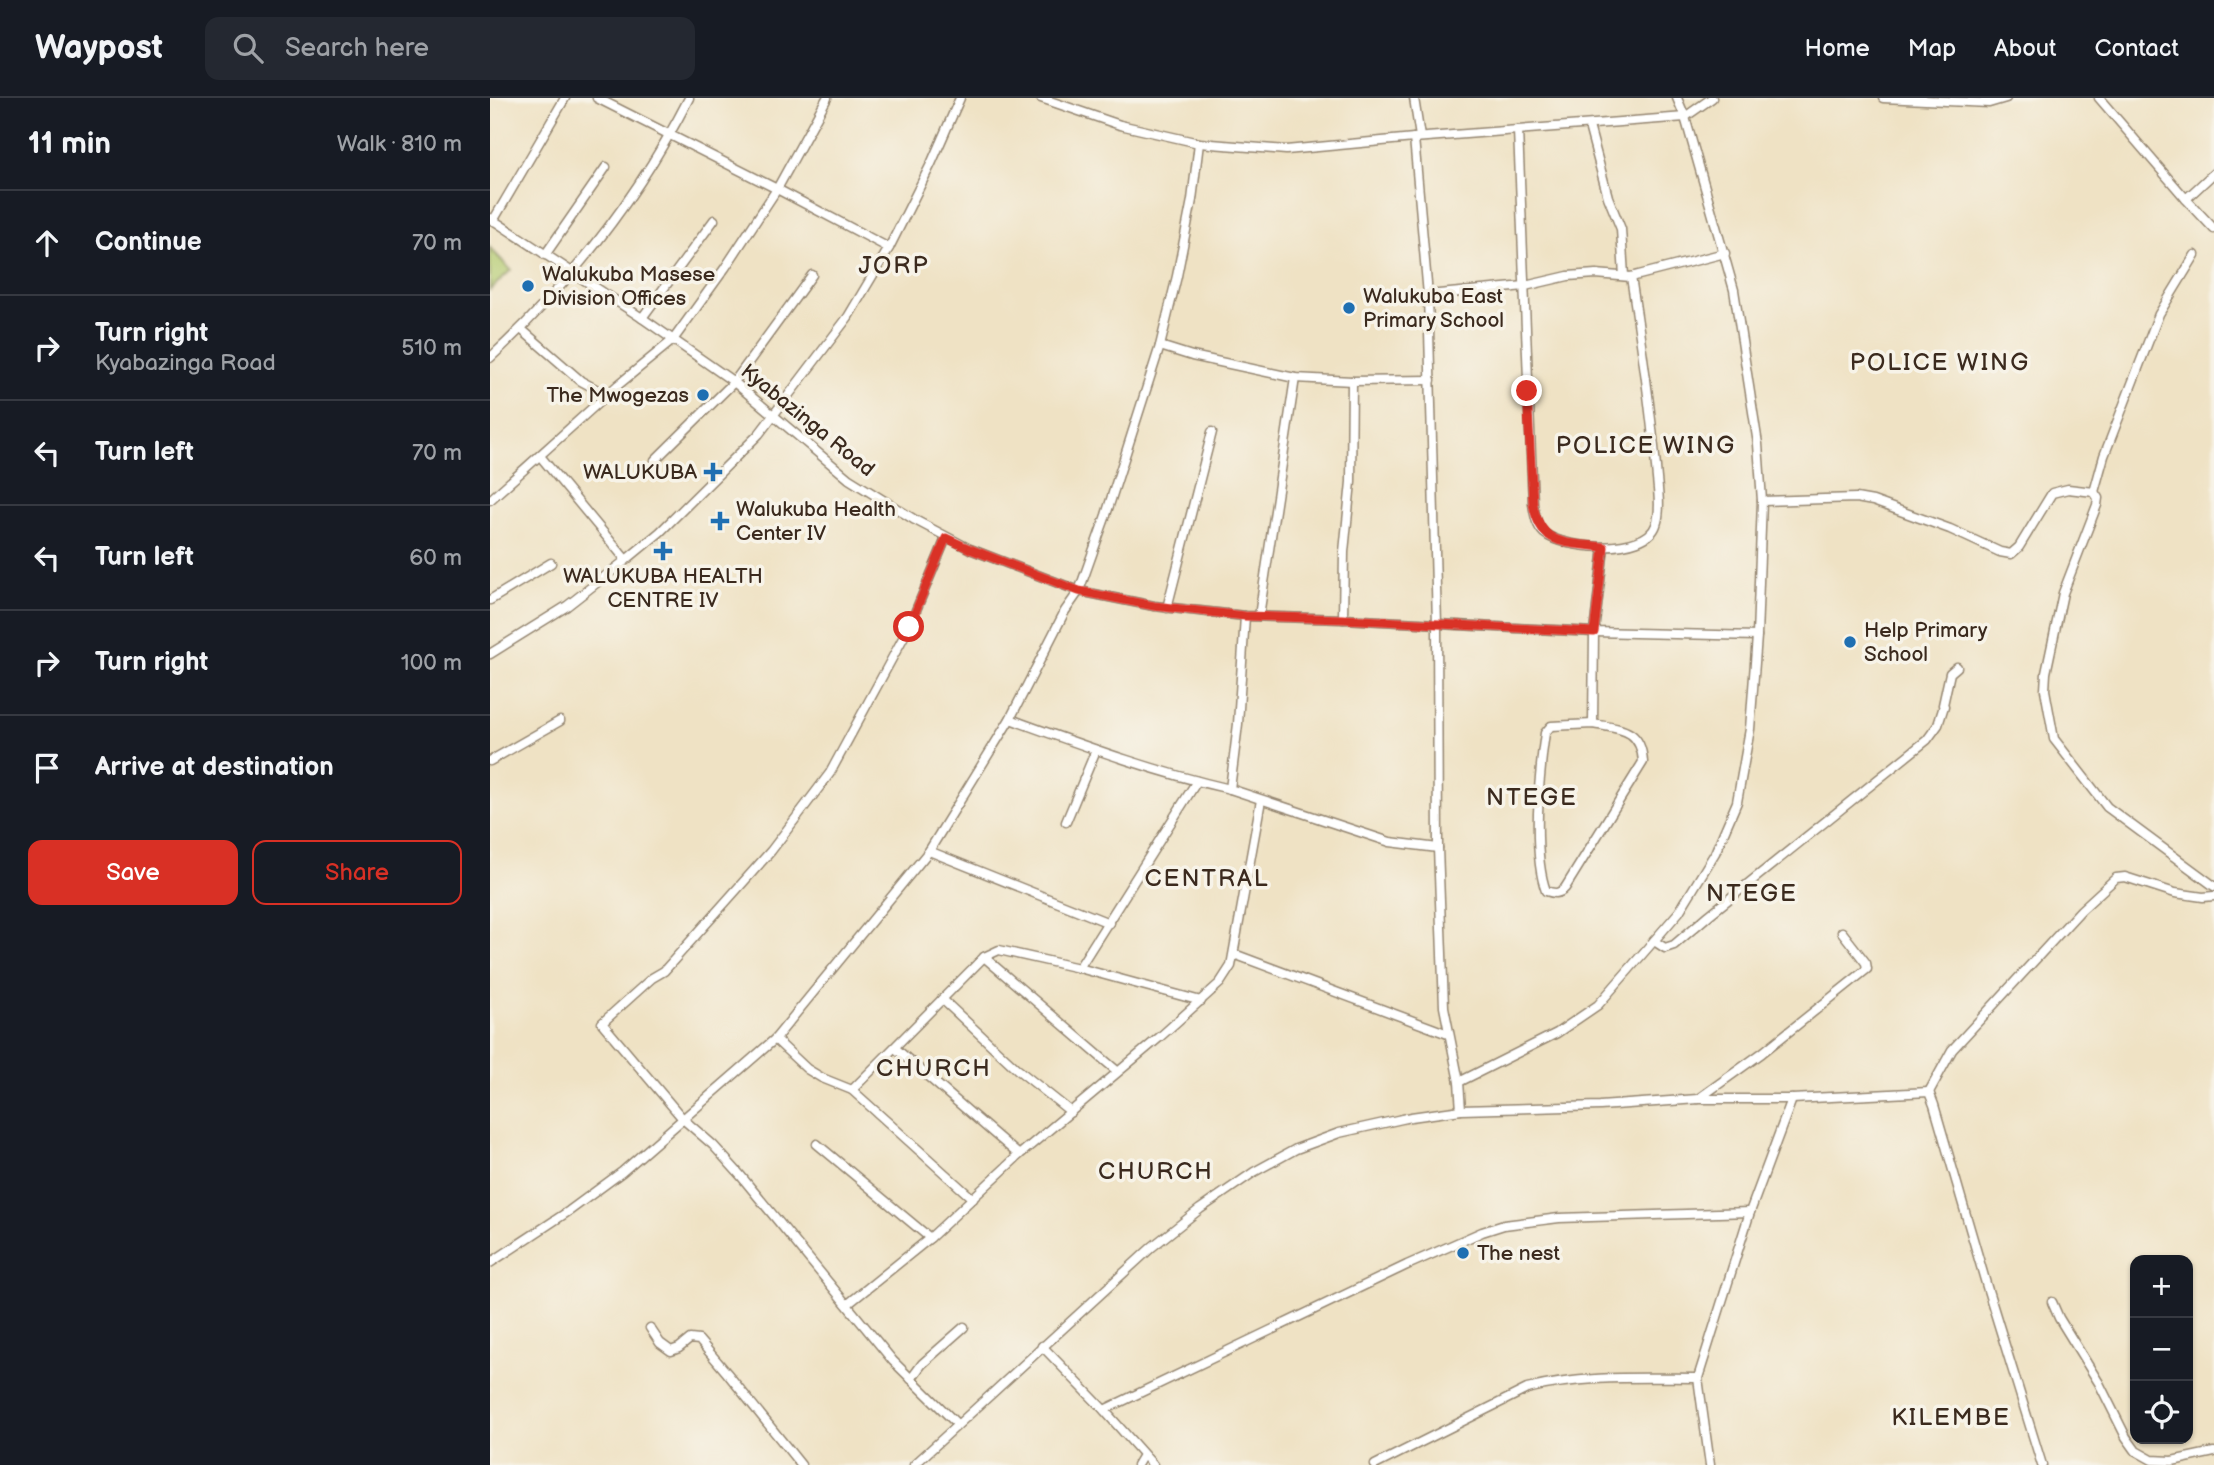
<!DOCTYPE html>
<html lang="en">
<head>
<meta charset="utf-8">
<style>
  body { margin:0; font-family:"Balsamiq Sans",sans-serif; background:#242831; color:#f1f3f6 }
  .controls { position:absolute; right:21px; bottom:21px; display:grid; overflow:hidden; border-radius:14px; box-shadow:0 2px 5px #0004 }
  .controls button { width:63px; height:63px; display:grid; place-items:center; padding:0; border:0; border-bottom:2px solid #363941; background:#171b24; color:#f1f3f6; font:35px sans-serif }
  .stop { position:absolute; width:21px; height:21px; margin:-16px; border:5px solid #d93025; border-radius:50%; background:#fff }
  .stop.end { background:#d93025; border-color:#fff; box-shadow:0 2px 7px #0008 }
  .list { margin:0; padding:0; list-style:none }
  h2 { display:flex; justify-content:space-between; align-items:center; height:91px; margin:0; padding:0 28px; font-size:30px }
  h2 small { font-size:23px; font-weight:400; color:#9ea1a6 }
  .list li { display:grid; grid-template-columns:46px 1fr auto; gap:21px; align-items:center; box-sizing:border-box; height:105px; padding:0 28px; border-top:2px solid #363941 }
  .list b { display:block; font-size:26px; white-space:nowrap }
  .list p { margin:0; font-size:23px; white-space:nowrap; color:#9ea1a6 }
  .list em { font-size:23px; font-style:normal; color:#9ea1a6 }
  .actions { display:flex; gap:14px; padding:21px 28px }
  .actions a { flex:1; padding:16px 0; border:2px solid #d93025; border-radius:14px; text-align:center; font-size:24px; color:#d93025 }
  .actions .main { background:#d93025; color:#fff }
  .icon { flex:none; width:38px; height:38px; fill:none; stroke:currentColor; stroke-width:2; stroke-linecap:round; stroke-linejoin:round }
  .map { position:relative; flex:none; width:1724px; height:1367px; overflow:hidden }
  header { display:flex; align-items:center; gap:42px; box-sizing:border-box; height:98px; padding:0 35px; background:#171b24; border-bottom:2px solid #363941 }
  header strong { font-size:33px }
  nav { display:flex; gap:38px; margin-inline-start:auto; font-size:24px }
  .search { width:490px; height:63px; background:#242831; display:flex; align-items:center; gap:18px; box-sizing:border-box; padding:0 24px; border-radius:14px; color:#9ea1a6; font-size:26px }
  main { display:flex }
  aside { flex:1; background:#171b24 }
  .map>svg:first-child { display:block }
</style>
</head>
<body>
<header>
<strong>Waypost</strong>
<div class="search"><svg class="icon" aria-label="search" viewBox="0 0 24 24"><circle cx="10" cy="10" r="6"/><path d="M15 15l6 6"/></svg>Search here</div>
<nav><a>Home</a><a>Map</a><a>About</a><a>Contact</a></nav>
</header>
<main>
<aside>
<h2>11 min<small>Walk · 810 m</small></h2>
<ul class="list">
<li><svg class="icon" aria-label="ahead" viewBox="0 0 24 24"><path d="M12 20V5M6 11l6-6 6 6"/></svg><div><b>Continue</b></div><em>70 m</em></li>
<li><svg class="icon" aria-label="right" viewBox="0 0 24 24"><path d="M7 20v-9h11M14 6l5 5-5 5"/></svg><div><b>Turn right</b><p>Kyabazinga Road</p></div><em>510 m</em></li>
<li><svg class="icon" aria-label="left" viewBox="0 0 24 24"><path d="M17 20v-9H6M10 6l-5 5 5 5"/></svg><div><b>Turn left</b></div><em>70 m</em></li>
<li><svg class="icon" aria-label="left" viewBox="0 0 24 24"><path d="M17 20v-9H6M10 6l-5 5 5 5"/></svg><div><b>Turn left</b></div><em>60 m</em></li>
<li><svg class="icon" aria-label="right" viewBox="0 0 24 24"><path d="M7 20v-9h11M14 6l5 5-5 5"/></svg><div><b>Turn right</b></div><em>100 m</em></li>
<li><svg class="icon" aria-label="arrive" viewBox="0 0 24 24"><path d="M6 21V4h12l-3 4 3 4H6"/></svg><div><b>Arrive at destination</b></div></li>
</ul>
<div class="actions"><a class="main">Save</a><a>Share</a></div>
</aside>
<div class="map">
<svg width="1724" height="1367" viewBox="0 0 1724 1367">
  <rect width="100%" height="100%" fill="#f7f3e8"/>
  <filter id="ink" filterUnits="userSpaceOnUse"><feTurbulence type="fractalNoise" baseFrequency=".0143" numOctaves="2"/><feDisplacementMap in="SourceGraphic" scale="14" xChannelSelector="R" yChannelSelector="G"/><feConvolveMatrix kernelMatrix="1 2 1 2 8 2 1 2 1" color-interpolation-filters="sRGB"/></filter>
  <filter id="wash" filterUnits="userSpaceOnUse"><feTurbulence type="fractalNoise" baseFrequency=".00686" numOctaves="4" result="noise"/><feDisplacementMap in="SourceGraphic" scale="28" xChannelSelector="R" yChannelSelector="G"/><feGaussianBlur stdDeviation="1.57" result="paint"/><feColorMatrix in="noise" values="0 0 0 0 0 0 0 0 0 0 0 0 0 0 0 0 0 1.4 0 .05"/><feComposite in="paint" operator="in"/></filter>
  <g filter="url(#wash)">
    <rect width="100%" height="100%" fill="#efe2c4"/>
    <path fill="#b3ca6e" stroke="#777a46" stroke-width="2" d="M 0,150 L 21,172 L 0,192 Z"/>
  </g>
  <g filter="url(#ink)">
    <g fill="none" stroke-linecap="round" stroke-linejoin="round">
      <g stroke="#958671" stroke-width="11">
        <g id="street">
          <path d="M 107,0 L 287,91 L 399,150"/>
          <path d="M 551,0 L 630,27 L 709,45 L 796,52 L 924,40 L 1195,19 L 1222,0"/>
          <path d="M 924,0 L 930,39"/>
          <path d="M 1393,0 L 1499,5 L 1516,0"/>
          <path d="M 1609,0 L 1696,101 L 1724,75"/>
          <path d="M 1099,28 L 1118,99 L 1131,131 L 1134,178"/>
          <path d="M 1028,32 L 1043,406 C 1045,417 1046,427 1054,435 C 1074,452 1156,457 1166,427 C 1172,410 1167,387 1166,369 C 1160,305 1151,242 1141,179"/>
          <path d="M 924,40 L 938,197 L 947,526 L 948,750 L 954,909 L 969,984 L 971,1012"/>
          <path d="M 1696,101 L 1724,131"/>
          <path d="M 0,120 L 152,220 L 244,284 L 359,381 L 425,422 L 480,451 L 589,493 L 664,508 L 755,518 L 853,521 L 1104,534 L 1267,538"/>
          <path d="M 3,123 L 75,0"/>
          <path d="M 55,157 L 116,69"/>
          <path d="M 938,197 L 1035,188 L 1078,178 L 1106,176 L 1141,179 L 1235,155"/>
          <path d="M 152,220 L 224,122"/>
          <path d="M 31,231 L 91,283 L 117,297"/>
          <path d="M 670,248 L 702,258 L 805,280 L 862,283 L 941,282"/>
          <path d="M 0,260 C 81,185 149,98 199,0"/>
          <path d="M 50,358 L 136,462"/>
          <path d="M 165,362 L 244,284 L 322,177"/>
          <path d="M 1604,394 L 1608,400 L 1607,407 L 1573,495 L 1556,575 L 1555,592 L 1564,641 L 1617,709 L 1724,788"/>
          <path d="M 0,402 L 128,287 L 183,242 L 235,170 L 287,91 L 337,0"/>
          <path d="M 1272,403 L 1366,400 L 1383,403 L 1460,431 L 1510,454 L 1521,456 L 1529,449 L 1562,395 L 1578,391 L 1604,394 L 1614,358 L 1669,216 L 1705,157"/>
          <path d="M 456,440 L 419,529 L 340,675 L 281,753 L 174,873 L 162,880 L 112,925 L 193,1021 L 223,1047 L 251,1078 L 403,1263 L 467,1326"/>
          <path d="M 0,502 L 61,465"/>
          <path d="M 677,510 L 722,334"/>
          <path d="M 755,518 L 748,626 L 740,691 L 900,744 L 948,750"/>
          <path d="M 769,518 L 805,280"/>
          <path d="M 853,521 L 854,454 L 861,384 L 862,283"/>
          <path d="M 0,556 L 77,508 L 136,462 L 170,434 L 269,336 L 358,219 L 399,150 L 441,66 L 470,0"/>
          <path d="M 520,621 C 592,647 665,674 740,691"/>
          <path d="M 1103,626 C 1130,631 1151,630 1153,664 L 1075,790 C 1069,796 1065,796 1056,793 C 1042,756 1049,675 1055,635 L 1061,628 Z"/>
          <path d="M 1103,626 L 1104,534 L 1114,449"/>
          <path d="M 0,663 L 70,623"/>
          <path d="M 576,724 L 606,652"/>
          <path d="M 439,753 L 619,825"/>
          <path d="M 1164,843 L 1175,850 L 1184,847 L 1219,817 L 1437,642 L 1448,627 L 1454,608 L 1453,607 L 1460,575 L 1467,569"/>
          <path d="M 744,856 L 958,936"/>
          <path d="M 494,859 L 627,973"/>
          <path d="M 589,870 L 707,683"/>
          <path d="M 452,901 L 527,971 L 581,1014"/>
          <path d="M 285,941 L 317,971 L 332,980 L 362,992 L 494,859 L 509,852 L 589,870 L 711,903"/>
          <path d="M 405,950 L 529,1057"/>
          <path d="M 969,984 L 1067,935 L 1108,907 L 1189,814 L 1225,755 L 1247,704 L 1260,631 L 1267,538 L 1272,403 L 1268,346 L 1244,192 L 1195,19 L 1187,0"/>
          <path d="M 362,992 L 483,1101"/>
          <path d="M 1439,994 L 1462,952 L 1591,812 L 1626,780 L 1635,779 L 1685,795 L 1713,799 L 1724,798"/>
          <path d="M 1208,1001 L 1272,955 L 1377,871 L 1376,865 L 1352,834"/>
          <path d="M 327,1046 L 440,1140"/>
          <path d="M 0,1165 L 79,1113 L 132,1074 L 285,941 L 439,753 L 520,621 L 575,513 L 589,493 L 616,417 L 670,248 L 687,178 L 702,102 L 709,45"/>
          <path d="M 1562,1204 L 1569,1220 L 1609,1285 L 1636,1339 L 1646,1353 L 1662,1362 L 1682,1363 L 1724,1354"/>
          <path d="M 358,1206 L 440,1140 L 529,1057 L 671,938 L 730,885 L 741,868 L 771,702"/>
          <path d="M 160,1230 L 170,1245 L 181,1253 L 189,1250 L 200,1241 L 209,1242 L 237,1275 L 311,1367"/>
          <path d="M 552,1248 L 614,1312 L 663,1367"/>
          <path d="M 421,1281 L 432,1266 L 474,1229"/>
          <path d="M 614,1312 L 917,1167 L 992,1134 L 1014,1127 L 1069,1120 L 1260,1114"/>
          <path d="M 424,1367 L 662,1149 L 710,1111 L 764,1074 L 806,1051 L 849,1035 L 921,1019 L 971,1012 L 1110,1008 L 1208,1001 L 1302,1001 L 1439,994 L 1444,1007 L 1497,1189 L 1552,1367"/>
          <path d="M 647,1367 L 653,1357"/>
          <path d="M 885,1367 L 1037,1291 C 1093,1277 1151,1280 1208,1280"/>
          <path d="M 1220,1367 L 1208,1280 L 1260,1114 L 1302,1001"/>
        </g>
      </g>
      <use href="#street" stroke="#fff" stroke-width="8"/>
    </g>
  </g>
  <g fill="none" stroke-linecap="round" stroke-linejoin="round" filter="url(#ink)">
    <path stroke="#d93025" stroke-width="9" d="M 419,529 L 456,440 L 480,451 L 589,493 L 664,508 L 755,518 L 853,521 L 1104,534 L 1114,449 C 1077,444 1051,450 1043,406 L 1037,293"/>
  </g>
  <g fill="#1f6fb2" stroke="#f7f3e8" stroke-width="2.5">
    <circle cx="38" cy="188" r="7"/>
    <circle cx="859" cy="210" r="7"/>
    <circle cx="213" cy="297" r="7"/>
    <path d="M219.5 363.5h7v7h7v7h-7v7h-7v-7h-7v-7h7z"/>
    <path d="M226.5 412.5h7v7h7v7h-7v7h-7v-7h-7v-7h7z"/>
    <path d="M169.5 442.5h7v7h7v7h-7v7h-7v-7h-7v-7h7z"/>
    <circle cx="1360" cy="544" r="7"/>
    <circle cx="973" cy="1155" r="7"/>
  </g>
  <g text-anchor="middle" stroke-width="7" stroke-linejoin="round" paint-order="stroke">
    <g font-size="21" fill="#3b2a1e" stroke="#f7f3e8" text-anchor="start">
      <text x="52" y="183">Walukuba Masese<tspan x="52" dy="24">Division Offices</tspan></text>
      <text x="873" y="205">Walukuba East<tspan x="873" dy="24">Primary School</tspan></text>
      <text x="199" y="304" text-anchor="end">The Mwogezas</text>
      <text x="207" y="381" text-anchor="end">WALUKUBA</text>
      <text x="246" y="418">Walukuba Health<tspan x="246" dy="24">Center IV</tspan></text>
      <text x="173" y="485" text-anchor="middle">WALUKUBA HEALTH<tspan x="173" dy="24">CENTRE IV</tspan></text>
      <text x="1374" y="539">Help Primary<tspan x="1374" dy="24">School</tspan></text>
      <text x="987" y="1162">The nest</text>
    </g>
    <g font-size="21" fill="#3b2a1e" stroke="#f7f3e8">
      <text transform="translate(318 322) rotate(39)" y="7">Kyabazinga Road</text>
    </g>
    <g font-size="24" letter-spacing="2" fill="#3b2a1e" stroke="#f7f3e8">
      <text x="404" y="175">JORP</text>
      <text x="1450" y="272">POLICE WING</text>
      <text x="1156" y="355">POLICE WING</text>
      <text x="1042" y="707">NTEGE</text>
      <text x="717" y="788">CENTRAL</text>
      <text x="1262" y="803">NTEGE</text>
      <text x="444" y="978">CHURCH</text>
      <text x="666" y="1081">CHURCH</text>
      <text x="1461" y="1327">KILEMBE</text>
    </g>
  </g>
</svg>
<div class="controls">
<button>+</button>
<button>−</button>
<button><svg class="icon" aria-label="locate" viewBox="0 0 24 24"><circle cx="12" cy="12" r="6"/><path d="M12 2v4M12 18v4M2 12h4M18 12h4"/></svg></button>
</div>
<div class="stop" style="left:419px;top:529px"></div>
<div class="stop end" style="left:1037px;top:293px"></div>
</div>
</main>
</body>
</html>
